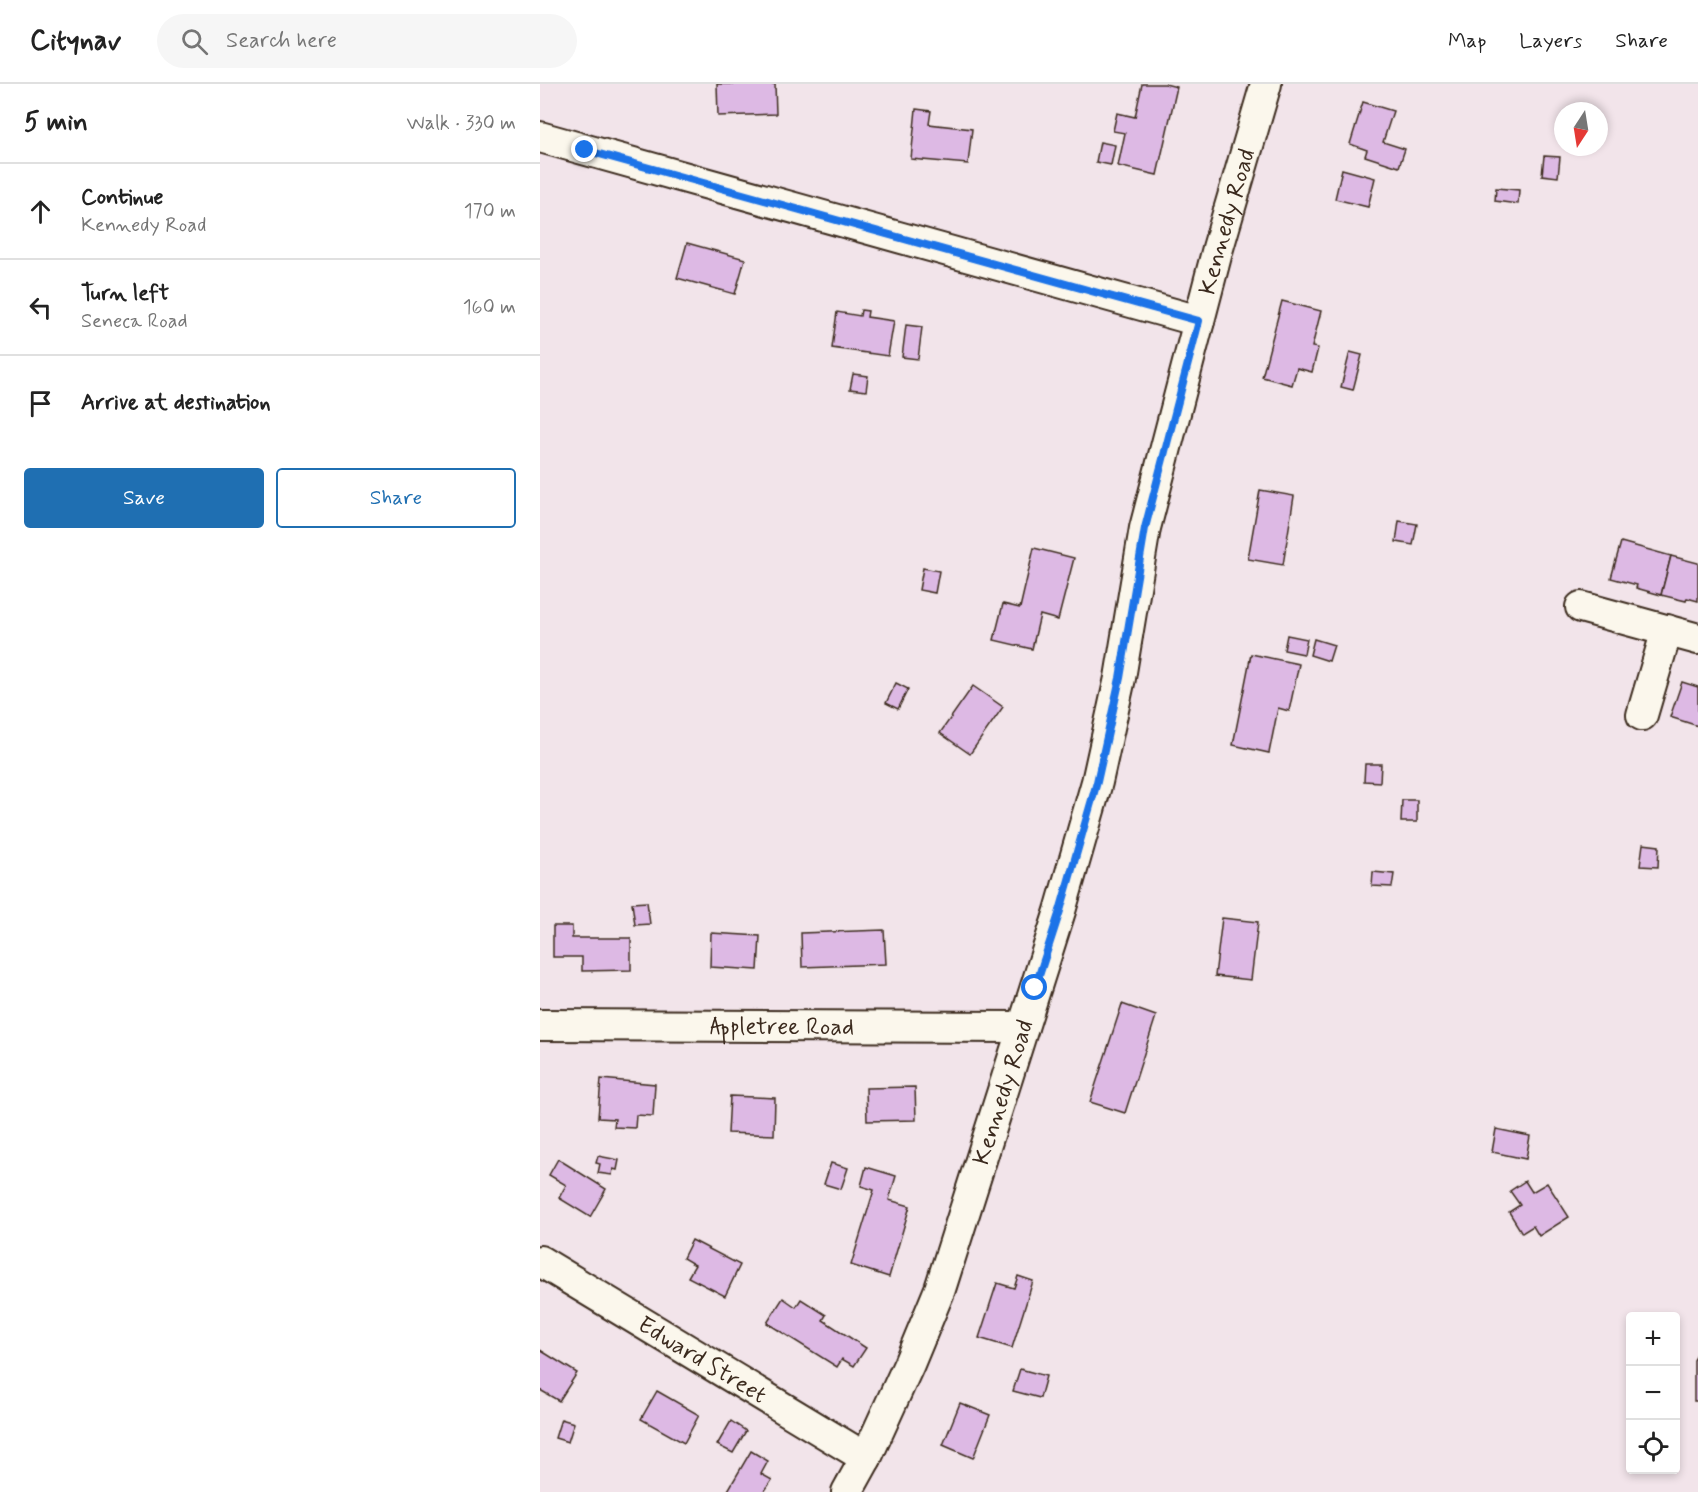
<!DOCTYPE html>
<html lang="en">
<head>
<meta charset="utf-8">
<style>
  body { margin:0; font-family:Mynerve,sans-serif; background:#f6f6f6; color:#222 }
  .controls { position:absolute; right:18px; bottom:18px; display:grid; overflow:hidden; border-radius:6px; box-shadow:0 3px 9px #0003 }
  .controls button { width:54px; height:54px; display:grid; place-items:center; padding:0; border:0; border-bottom:2px solid #e0e0e0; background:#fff; color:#222; font:30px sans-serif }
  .compass { position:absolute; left:1014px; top:18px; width:54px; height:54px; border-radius:50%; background:#fff; box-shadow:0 3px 9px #0003; rotate:192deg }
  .stop { position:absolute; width:18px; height:18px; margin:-14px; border:4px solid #1a73e8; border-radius:50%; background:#fff }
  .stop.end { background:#1a73e8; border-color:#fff; box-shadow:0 2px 6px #0008 }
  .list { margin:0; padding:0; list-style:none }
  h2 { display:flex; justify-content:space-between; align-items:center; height:78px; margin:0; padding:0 24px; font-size:26px }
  h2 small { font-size:20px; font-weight:400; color:#767676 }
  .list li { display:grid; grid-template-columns:39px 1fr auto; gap:18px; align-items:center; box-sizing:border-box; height:96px; padding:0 24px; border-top:2px solid #e0e0e0 }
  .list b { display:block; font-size:22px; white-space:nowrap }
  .list p { margin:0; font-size:20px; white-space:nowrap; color:#767676 }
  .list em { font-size:20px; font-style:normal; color:#767676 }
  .actions { display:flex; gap:12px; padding:18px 24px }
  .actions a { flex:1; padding:14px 0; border:2px solid #1f6fb2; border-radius:6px; text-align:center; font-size:21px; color:#1f6fb2 }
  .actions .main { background:#1f6fb2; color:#fff }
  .icon { flex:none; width:33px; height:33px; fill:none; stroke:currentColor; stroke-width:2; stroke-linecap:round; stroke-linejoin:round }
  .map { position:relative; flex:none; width:1158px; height:1408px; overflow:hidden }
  header { display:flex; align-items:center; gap:36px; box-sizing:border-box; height:84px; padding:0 30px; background:#fff; border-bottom:2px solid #e0e0e0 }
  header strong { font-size:28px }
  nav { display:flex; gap:33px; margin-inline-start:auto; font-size:21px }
  .search { width:420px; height:54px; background:#f6f6f6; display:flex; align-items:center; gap:15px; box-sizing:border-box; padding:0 21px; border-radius:33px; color:#767676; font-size:22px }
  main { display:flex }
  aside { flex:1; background:#fff }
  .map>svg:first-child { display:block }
</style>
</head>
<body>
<header>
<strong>Citynav</strong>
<div class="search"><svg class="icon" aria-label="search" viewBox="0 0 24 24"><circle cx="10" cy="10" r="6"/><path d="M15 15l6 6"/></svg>Search here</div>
<nav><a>Map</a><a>Layers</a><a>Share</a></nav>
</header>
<main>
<aside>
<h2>5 min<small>Walk · 330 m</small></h2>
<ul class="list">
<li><svg class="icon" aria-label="ahead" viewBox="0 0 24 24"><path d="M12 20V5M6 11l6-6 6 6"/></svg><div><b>Continue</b><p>Kennedy Road</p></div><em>170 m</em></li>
<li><svg class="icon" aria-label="left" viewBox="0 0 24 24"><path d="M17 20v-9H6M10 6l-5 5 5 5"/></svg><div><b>Turn left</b><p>Seneca Road</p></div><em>160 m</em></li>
<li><svg class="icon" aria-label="arrive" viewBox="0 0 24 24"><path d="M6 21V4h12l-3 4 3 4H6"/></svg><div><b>Arrive at destination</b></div></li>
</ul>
<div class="actions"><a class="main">Save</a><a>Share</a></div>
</aside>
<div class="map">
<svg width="1158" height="1408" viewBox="0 0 1158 1408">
  <rect width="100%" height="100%" fill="#f2e4ea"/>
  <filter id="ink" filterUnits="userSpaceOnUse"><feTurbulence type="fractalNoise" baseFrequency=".0167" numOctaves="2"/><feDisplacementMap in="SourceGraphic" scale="12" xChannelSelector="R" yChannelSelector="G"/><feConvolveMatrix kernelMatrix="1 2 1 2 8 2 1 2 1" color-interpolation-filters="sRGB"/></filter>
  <g filter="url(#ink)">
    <g fill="#ddb9e4" stroke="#3b2a1e" stroke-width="1.5">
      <path d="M 177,0 L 235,0 L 236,30 L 178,32 Z"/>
      <path d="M 602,0 L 625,0 L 637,3 L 617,91 L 578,82 L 585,49 L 573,47 L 577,29 L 595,33 Z"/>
      <path d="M 823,18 L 853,27 L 843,58 L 865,65 L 859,83 L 825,72 L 827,66 L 810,60 Z"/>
      <path d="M 376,25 L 391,27 L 389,40 L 432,45 L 428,80 L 371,75 Z"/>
      <path d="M 560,58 L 575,61 L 571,81 L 556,78 Z"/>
      <path d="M 1004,72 L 1020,73 L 1018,93 L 1002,91 Z"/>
      <path d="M 802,85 L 835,94 L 828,123 L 795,115 Z"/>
      <path d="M 956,104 L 979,106 L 978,120 L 955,117 Z"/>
      <path d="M 147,159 L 205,175 L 195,210 L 137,194 Z"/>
      <path d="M 742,217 L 781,227 L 772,263 L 778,264 L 772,288 L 757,284 L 752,301 L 722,293 Z"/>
      <path d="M 321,226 L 328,227 L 327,233 L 354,237 L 348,272 L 292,264 L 297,228 L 320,232 Z"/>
      <path d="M 366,241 L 382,243 L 378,275 L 362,273 Z"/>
      <path d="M 810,268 L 822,271 L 813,306 L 801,303 Z"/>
      <path d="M 313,290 L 328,292 L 326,307 L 310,305 Z"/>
      <path d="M 720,406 L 754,412 L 743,481 L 708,475 Z"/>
      <path d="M 859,437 L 877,440 L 873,461 L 856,458 Z"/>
      <path d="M 1081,458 L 1131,472 L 1121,511 L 1096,504 L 1097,501 L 1071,494 Z"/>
      <path d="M 494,464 L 534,474 L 518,536 L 500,531 L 492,565 L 454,556 L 463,520 L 480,524 Z"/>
      <path d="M 1131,472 L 1158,479 L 1158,517 L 1147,514 L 1146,517 L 1121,511 Z"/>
      <path d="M 383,484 L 399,487 L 395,509 L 379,506 Z"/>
      <path d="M 747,551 L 767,555 L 764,570 L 744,566 Z"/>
      <path d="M 774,555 L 794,561 L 789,577 L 770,571 Z"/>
      <path d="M 711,570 L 759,580 L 749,627 L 738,624 L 729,669 L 693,661 Z"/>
      <path d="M 1142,598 L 1158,603 L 1158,642 L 1130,633 Z"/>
      <path d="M 356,599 L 368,605 L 358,625 L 346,619 Z"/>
      <path d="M 433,602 L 463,623 L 430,670 L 400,649 Z"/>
      <path d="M 825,680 L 841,680 L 840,698 L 824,697 Z"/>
      <path d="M 862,716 L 877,716 L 877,738 L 861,738 Z"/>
      <path d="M 1103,760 L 1119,762 L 1118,783 L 1100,782 Z"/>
      <path d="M 833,788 L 854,790 L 852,803 L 832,802 Z"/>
      <path d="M 107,818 L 110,840 L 95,841 L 92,819 Z"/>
      <path d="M 682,834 L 718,838 L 711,896 L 675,892 Z"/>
      <path d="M 13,842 L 32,842 L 32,854 L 91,854 L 91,886 L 42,887 L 42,873 L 13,873 Z"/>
      <path d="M 344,846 L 346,880 L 262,883 L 261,849 Z"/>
      <path d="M 171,849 L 220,852 L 218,886 L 170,883 Z"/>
      <path d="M 582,920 L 616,932 L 585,1029 L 550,1018 Z"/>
      <path d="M 61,995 L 115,1000 L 113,1032 L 96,1031 L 95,1044 L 74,1043 L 75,1035 L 58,1034 Z"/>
      <path d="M 375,1003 L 376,1036 L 327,1037 L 326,1004 Z"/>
      <path d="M 190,1012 L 235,1014 L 234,1051 L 188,1049 Z"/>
      <path d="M 956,1045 L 990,1052 L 986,1075 L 952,1068 Z"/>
      <path d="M 58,1072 L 79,1076 L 77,1086 L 73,1085 L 72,1091 L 58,1089 L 60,1080 L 56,1079 Z"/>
      <path d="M 18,1075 L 66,1105 L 50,1133 L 19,1114 L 26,1101 L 9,1091 Z"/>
      <path d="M 291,1079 L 308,1084 L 301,1105 L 284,1100 Z"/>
      <path d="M 326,1083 L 356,1092 L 349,1116 L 370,1122 L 349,1193 L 311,1181 L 334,1106 L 321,1102 Z"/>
      <path d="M 985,1097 L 992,1108 L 1007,1099 L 1029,1133 L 999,1152 L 993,1142 L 982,1149 L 969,1128 L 980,1121 L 970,1107 Z"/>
      <path d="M 152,1156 L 200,1181 L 185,1212 L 148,1193 L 155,1181 L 143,1174 Z"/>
      <path d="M 478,1192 L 493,1197 L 472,1264 L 439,1254 L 457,1199 L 474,1204 Z"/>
      <path d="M 243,1214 L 256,1223 L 261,1215 L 286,1231 L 283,1236 L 326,1264 L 314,1282 L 302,1275 L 297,1283 L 227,1239 Z"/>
      <path d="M 0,1266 L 37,1289 L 19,1317 L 0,1306 Z"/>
      <path d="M 1158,1269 L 1158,1317 L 1154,1317 L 1154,1276 Z"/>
      <path d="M 480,1285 L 506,1292 L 500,1314 L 473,1307 Z"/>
      <path d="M 117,1307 L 159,1331 L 144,1359 L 101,1335 Z"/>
      <path d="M 420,1319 L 450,1331 L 433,1374 L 403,1361 Z"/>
      <path d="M 21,1335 L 34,1339 L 28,1358 L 15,1354 Z"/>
      <path d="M 191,1337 L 206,1347 L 193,1369 L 177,1361 Z"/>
      <path d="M 211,1367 L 228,1377 L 221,1390 L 232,1396 L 224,1408 L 187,1408 Z"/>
    </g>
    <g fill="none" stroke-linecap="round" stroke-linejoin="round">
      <g stroke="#3b2a1e" stroke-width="34">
        <g id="minor">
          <path d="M 0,53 L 659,237"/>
          <path d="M 1041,523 L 1158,555"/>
          <path d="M 1102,631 L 1127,546"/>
          <path id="s1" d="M 0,941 L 483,943"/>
          <path id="s2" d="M 0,1177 L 326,1374"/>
          <path id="s3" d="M 307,1408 L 327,1372 L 369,1280 L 400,1205 L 520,827 L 557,698 L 580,594 L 605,444 L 678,164 L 726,0"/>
        </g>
      </g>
      <use href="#minor" stroke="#fbf7ec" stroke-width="30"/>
    </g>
  </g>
  <g fill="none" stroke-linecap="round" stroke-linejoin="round" filter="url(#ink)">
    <path stroke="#1a73e8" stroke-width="8" d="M 45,66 L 659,237 L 605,444 L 580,594 L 557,698 L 520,827 L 495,904"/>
  </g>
  <g text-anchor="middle" stroke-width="4.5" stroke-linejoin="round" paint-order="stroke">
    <g font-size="24" fill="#3b2a1e" stroke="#fbf7ec">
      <text dy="8" stroke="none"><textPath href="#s3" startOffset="1330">Kennedy Road</textPath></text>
      <text dy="8" stroke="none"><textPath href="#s1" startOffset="242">Appletree Road</textPath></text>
      <text dy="8" stroke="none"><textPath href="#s3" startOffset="430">Kennedy Road</textPath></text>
      <text dy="8" stroke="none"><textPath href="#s2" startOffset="190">Edward Street</textPath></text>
    </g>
  </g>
</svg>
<div class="controls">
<button>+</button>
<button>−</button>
<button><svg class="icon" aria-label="locate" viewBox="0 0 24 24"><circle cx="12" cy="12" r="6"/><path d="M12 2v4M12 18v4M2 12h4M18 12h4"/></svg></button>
</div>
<svg class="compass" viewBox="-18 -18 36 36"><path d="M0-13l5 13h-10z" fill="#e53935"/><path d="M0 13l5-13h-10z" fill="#767676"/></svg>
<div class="stop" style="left:495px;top:904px"></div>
<div class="stop end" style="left:45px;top:66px"></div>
</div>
</main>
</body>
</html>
